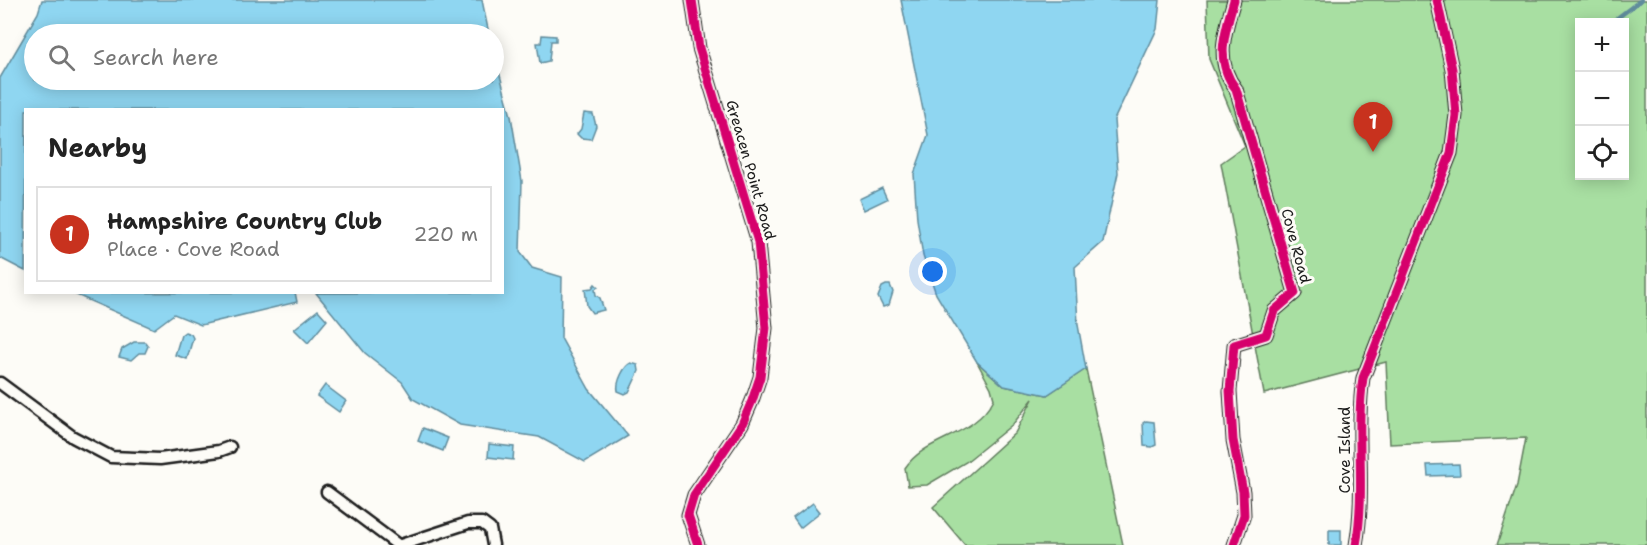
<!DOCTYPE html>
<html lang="en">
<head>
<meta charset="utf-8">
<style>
  body { margin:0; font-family:"Shantell Sans",sans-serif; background:#f6f6f6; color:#222 }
  .controls { position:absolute; right:18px; top:18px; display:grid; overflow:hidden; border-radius:0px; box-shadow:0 3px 15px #0003 }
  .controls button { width:54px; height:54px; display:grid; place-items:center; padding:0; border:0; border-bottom:2px solid #e0e0e0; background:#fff; color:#222; font:30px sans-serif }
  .you { position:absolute; left:933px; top:272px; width:21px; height:21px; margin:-15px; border:4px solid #fff; border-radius:50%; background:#1a73e8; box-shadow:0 0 0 9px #1a73e833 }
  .badge { display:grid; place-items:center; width:39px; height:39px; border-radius:50%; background:#c8321e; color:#fff; font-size:20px; font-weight:700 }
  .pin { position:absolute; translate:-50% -50px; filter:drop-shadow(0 2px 3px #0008) }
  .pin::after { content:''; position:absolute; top:32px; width:21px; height:18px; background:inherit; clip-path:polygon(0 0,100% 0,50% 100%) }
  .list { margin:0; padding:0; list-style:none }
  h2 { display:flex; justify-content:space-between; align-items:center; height:78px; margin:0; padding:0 24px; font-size:26px }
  h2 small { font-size:20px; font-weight:400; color:#767676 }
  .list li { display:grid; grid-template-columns:39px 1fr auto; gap:18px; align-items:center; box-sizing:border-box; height:96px; margin:0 12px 12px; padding:0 12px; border:2px solid #e0e0e0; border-radius:0px }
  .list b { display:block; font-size:22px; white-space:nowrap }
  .list p { margin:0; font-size:20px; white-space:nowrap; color:#767676 }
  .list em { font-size:20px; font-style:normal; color:#767676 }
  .icon { flex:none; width:33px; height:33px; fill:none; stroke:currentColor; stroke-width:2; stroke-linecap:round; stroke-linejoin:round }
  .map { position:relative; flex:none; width:1647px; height:545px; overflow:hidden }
  .search { position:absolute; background:#fff; box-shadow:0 3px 15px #0003; left:24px; top:24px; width:480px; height:66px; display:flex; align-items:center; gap:15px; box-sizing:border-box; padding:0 21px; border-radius:33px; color:#767676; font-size:22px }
  .panel { position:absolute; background:#fff; box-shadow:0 3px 15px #0003; left:24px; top:108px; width:480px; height:186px; border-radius:0px }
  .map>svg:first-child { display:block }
</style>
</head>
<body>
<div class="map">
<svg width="1647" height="545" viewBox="0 0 1647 545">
  <rect width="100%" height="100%" fill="#fdfcf7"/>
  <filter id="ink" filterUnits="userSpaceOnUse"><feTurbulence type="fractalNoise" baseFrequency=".0167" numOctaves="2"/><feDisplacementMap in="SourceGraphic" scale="12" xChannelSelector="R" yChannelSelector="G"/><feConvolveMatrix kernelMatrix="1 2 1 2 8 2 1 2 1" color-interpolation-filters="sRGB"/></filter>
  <g filter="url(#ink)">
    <g fill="#a8dfa2" stroke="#627e5f" stroke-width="1.5" fill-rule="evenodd">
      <path d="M 1207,0 L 1647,0 L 1647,545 L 1497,545 L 1517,485 L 1526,438 L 1390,444 L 1386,362 L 1264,394 L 1221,163 L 1245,146 L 1209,59 ZM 1580,22 L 1624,22 L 1624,176 L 1580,176 Z"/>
      <path d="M 977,362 L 1004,386 L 1047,395 L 1086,369 L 1123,545 L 965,545 L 933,507 L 1015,433 L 1033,399 L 1013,424 L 966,462 L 927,485 L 908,486 L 905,468 C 926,436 974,438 994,399 L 991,388 Z"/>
    </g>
    <g fill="#8fd6f1" stroke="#618c9c" stroke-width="1.5">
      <path d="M 42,0 L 482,0 L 489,34 L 34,34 L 34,80 L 494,80 L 494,53 L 511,116 L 522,181 L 520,252 L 532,268 L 562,277 L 561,338 L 589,389 L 628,436 L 585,462 L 539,437 L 460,425 L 413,399 L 402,382 L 365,353 L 316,293 L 502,292 L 502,110 L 26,110 L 25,271 L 0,258 L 0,78 L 38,13 Z"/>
      <path d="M 901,0 L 1160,0 L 1157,29 L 1114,120 L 1118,173 L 1103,242 L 1075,267 L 1078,325 L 1086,369 L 1047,395 L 1004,386 L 977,362 L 936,294 L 923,256 L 917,219 L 914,174 L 928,135 Z"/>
      <path d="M 542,35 L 556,36 L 556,41 L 551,41 L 549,61 L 540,63 L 537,43 L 541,43 Z"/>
      <path d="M 584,113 L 593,114 L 596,126 L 591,139 L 581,138 L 577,134 L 581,129 Z"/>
      <path d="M 882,188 L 887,199 L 864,210 L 859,199 Z"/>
      <path d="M 595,284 L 598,287 L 595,289 L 596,295 L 600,298 L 604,310 L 592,313 L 587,306 L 585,289 L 592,288 Z"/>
      <path d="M 886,285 L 890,285 L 893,292 L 889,305 L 883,307 L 878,297 L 882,287 Z"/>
      <path d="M 295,292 L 297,302 L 201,325 L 174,314 L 154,329 L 72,293 Z"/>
      <path d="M 318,310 L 327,320 L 308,343 L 294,329 Z"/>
      <path d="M 185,332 L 191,334 L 193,338 L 187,359 L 175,355 L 181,335 Z"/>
      <path d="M 134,342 L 145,342 L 148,346 L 145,353 L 139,353 L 131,360 L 119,357 L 122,349 Z"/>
      <path d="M 631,363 L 638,365 L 639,371 L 629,392 L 625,394 L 618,391 C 616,382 624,366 631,363 Z"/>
      <path d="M 325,385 L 346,401 L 339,412 L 317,396 Z"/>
      <path d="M 1146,421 L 1154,422 L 1156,445 L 1152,447 L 1144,446 L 1143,423 Z"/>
      <path d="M 423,428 L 448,438 L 443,451 L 418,441 Z"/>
      <path d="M 489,444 L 514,447 L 513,460 L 488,457 Z"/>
      <path d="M 1459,464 L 1460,475 L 1428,476 L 1427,465 Z"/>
      <path d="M 813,503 L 820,512 L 800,528 L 793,518 Z"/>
      <rect x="1329" y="530" width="12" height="15"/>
    </g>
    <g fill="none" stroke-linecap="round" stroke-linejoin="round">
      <path stroke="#618c9c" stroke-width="4.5" d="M 1612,22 L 1641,0"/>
      <g stroke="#1c1c1c" stroke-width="15">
        <g id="minor">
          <path d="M 692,0 L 699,48 L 758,242 L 766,328 L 760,377 L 752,401 L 742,424 L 694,495 L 688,515 L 698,545"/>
          <path d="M 0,383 L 73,437 L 111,457 L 160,459 L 219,451 L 230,447"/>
          <path d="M 327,492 L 398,545"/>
          <path d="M 401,545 L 468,523 L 482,523 L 490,529 L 493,545"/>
          <path d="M 1234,545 L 1244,515 L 1243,492 L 1233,440 L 1230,391 L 1234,345 L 1266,335 L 1274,311 L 1295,293 L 1236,89 C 1214,62 1225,31 1234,0"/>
          <path d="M 1356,545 C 1366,490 1355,433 1363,378 L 1451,153 L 1456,115 L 1452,69 L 1437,0"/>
        </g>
      </g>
      <use href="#minor" stroke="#fdfcf7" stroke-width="10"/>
      <g stroke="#fdfcf7" stroke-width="13">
        <g id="cycleway">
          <path d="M 692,0 L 699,48 L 758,242 L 766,328 L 760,377 L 752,401 L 742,424 L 694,495 L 688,515 L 698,545"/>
          <path d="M 1234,545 L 1244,515 L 1243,492 L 1233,440 L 1230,391 L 1234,345 L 1266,335 L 1274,311 L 1295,293 L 1236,89 C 1214,62 1225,31 1234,0"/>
          <path d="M 1356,545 C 1366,490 1355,433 1363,378 L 1451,153 L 1456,115 L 1452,69 L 1437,0"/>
        </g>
      </g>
      <use href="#cycleway" stroke="#d6006c" stroke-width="9"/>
    </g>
  </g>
  <g text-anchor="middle" stroke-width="6" stroke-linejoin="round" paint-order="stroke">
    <g font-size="15" fill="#1c1c1c" stroke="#fdfcf7">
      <text transform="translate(751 170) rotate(74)" y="5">Greacen Point Road</text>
      <text transform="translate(1296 246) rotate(75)" y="5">Cove Road</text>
      <text transform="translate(1345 450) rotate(-90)" y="5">Cove Island</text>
    </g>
  </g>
</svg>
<div class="controls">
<button>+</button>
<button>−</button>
<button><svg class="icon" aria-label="locate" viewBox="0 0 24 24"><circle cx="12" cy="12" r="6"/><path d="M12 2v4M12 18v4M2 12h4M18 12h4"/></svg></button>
</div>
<div class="you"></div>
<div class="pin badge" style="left:1373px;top:152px">1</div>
<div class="search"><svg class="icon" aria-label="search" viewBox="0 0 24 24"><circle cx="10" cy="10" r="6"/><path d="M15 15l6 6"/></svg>Search here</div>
<section class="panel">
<h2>Nearby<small></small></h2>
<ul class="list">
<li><span class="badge">1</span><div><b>Hampshire Country Club</b><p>Place · Cove Road</p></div><em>220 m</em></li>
</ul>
</section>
</div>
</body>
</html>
